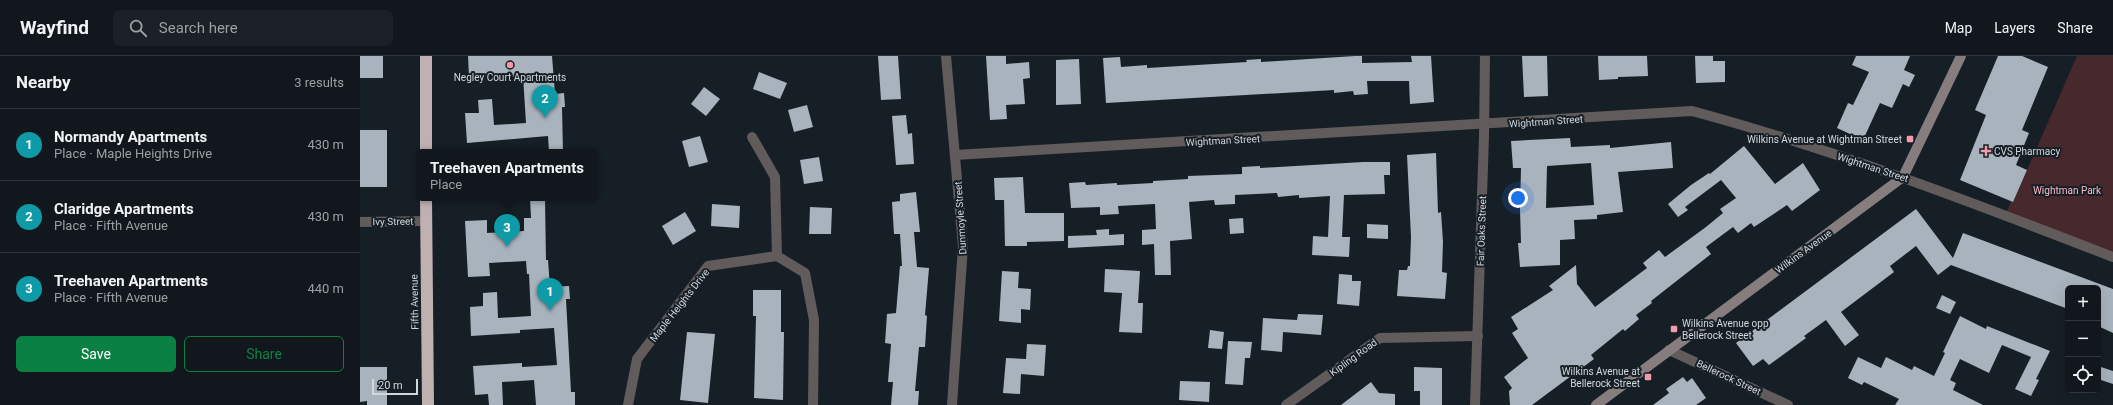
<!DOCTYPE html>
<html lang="en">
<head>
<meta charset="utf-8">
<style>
  body { margin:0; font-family:Roboto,sans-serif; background:#1a2025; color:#f1f3f6 }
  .controls { position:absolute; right:12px; bottom:12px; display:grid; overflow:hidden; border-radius:6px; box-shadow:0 4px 16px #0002 }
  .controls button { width:36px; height:36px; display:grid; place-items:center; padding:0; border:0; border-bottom:1px solid #30363b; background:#11171c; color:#f1f3f6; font:20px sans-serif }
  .scale { position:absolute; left:12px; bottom:10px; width:46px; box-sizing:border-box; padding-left:4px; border:2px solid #d1d7dc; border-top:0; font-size:11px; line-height:14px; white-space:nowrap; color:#d1d7dc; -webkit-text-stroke:3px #171f26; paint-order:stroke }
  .you { position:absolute; left:1158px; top:142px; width:14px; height:14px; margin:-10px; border:3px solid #fff; border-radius:50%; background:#1a73e8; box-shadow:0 0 0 6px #1a73e833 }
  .badge { display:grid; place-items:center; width:26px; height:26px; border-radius:50%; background:#0b8043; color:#fff; font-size:13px; font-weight:700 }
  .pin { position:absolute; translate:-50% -33px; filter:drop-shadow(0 1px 2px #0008) }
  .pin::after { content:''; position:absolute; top:21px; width:14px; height:12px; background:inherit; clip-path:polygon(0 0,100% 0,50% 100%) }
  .popup { position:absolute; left:56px; top:93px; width:182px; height:52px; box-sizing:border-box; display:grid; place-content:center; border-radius:6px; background:#11171c; filter:drop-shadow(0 1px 3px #0005); font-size:13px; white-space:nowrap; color:#9c9fa3 }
  .popup b { font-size:15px; color:#f1f3f6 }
  .popup::after { content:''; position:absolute; left:50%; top:100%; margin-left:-8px; border:8px solid transparent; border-top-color:#11171c }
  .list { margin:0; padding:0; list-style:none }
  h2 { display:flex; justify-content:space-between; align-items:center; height:52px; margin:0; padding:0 16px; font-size:17px }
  h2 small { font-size:13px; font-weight:400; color:#9c9fa3 }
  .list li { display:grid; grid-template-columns:26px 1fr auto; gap:12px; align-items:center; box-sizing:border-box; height:72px; padding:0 16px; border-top:1px solid #30363b }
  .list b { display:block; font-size:15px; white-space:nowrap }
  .list p { margin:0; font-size:13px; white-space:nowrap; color:#9c9fa3 }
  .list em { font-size:13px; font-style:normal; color:#9c9fa3 }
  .actions { display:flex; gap:8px; padding:12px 16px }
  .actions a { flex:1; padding:9px 0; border:1px solid #0b8043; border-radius:6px; text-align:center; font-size:14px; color:#0b8043 }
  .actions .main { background:#0b8043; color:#fff }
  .icon { flex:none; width:22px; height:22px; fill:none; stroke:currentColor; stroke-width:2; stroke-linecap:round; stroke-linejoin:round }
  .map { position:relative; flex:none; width:1753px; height:349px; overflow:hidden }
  header { display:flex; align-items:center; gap:24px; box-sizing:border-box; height:56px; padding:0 20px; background:#11171c; border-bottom:1px solid #30363b }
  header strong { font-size:19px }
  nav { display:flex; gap:22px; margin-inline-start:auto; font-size:14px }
  .search { width:280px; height:36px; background:#1a2025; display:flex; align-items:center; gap:10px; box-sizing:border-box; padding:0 14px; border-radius:6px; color:#9c9fa3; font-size:15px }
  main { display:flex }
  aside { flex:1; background:#11171c }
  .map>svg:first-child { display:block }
</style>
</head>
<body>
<header>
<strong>Wayfind</strong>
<div class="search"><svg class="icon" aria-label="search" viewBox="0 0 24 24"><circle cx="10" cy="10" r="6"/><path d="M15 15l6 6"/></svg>Search here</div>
<nav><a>Map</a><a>Layers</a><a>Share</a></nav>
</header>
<main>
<aside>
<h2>Nearby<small>3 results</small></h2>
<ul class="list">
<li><span class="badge" style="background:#0f9aa8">1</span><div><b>Normandy Apartments</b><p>Place · Maple Heights Drive</p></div><em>430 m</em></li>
<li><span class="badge" style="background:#0f9aa8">2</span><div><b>Claridge Apartments</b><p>Place · Fifth Avenue</p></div><em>430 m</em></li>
<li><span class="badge" style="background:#0f9aa8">3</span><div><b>Treehaven Apartments</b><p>Place · Fifth Avenue</p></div><em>440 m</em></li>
</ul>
<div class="actions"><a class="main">Save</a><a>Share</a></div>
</aside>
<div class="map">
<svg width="1753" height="349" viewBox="0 0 1753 349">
  <rect width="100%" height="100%" fill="#171f26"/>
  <path fill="#47282d" d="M 1717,0 L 1753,0 L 1753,201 L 1645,159 L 1651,146 L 1653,146 Z"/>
  <g fill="#a8b3bd" fill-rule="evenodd">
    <rect x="0" y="0" width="23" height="22"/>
    <path d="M 108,0 L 192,0 L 195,38 L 204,37 L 205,51 L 202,51 L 203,96 L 189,96 L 188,80 L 107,87 L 105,57 L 119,57 L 118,44 L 132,43 L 134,69 L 166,67 L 163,20 L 135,22 L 135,19 L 109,20 Z"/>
    <path d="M 518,0 L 538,0 L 541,43 L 521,44 Z"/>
    <path d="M 626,0 L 646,0 L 646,8 L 669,6 L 670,22 L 663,23 L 665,48 L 646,49 L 647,63 L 630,64 Z"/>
    <path d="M 995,0 L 1002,0 L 1002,7 L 1052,6 L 1051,0 L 1071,0 L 1074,46 L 1050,48 L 1049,25 L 1007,25 L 1008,38 L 994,39 L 993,35 L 974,37 L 974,34 L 746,47 L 743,2 L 760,1 L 761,11 L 787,9 L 787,12 L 887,6 L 886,4 L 901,3 L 901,6 Z"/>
    <path d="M 1162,0 L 1187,0 L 1188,40 L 1164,41 Z"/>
    <path d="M 1238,0 L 1287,0 L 1288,20 L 1258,21 L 1258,23 L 1239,24 Z"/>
    <path d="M 1335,0 L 1353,0 L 1353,5 L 1365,5 L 1365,26 L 1336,27 Z"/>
    <path d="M 1496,0 L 1550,0 L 1544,14 L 1555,19 L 1549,31 L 1543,28 L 1532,52 L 1520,47 L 1503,84 L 1477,72 L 1488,47 L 1493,49 L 1509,16 L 1492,9 Z"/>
    <path d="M 1638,0 L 1662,0 L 1688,11 L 1662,74 L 1669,77 L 1656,109 L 1667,114 L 1653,146 L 1600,124 L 1626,59 L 1615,54 Z"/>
    <path d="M 719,3 L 721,48 L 696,49 L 696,4 Z"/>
    <path d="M 399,16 L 427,27 L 420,43 L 393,33 Z"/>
    <path d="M 344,31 L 360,43 L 346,60 L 331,48 Z"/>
    <path d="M 447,49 L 453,71 L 434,76 L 428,54 Z"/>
    <path d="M 546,59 L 548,78 L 552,77 L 554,108 L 536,109 L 532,60 Z"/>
    <rect x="0" y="74" width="27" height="57"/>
    <path d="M 340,80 L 348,106 L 329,111 L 322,85 Z"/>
    <path d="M 1210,82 L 1211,91 L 1250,89 L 1250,92 L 1311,86 L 1313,112 L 1258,116 L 1263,156 L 1237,159 L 1237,163 L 1214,164 L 1215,183 L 1200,184 L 1200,209 L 1160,211 L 1158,187 L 1161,187 L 1160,153 L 1161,112 L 1153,112 L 1151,85 ZM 1231,107 L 1234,149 L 1186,152 L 1187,110 Z"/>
    <path d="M 1384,90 L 1415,128 L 1443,107 L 1460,134 L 1432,155 L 1427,149 L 1394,171 L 1391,167 L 1378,177 L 1373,171 L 1346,191 L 1351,198 L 1291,245 L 1292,247 L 1276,259 L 1279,263 L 1265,275 L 1263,273 L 1231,299 L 1234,303 L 1172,349 L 1150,349 L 1149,335 L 1152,332 L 1144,321 L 1168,302 L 1152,277 L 1158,273 L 1151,261 L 1193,234 L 1189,230 L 1216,209 L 1217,228 L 1235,251 L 1287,212 L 1283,207 L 1299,194 L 1305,201 L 1346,171 L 1363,157 L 1360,153 L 1376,142 L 1361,124 L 1325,151 L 1328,154 L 1318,161 L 1308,148 L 1331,129 L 1349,117 L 1350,118 Z"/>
    <path d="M 1076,97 L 1078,157 L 1081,156 L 1083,186 L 1082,216 L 1087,217 L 1085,243 L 1037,240 L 1039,214 L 1047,214 L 1048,210 L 1050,210 L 1051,181 L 1047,99 Z"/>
    <path d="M 459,101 L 463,125 L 444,128 L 440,104 Z"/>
    <path d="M 1003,106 L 1030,106 L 1030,119 L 1024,119 L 1025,138 L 984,139 L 982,181 L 990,181 L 989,201 L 952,199 L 953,180 L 968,181 L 970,140 L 939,142 L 939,139 L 918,141 L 917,137 L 875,139 L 875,148 L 855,149 L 854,144 L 829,146 L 832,183 L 810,185 L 811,219 L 795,219 L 794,188 L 782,189 L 782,174 L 796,173 L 795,148 L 758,150 L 759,158 L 740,159 L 740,151 L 711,152 L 709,127 L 725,126 L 726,129 L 757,127 L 757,129 L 793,127 L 793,125 L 828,123 L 828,120 L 882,118 L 882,111 L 900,110 L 900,112 Z"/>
    <path d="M 663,121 L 665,157 L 704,157 L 704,185 L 667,186 L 667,190 L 645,190 L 644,144 L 635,144 L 634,122 Z"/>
    <path d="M 556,136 L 560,176 L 554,176 L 557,211 L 569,212 L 565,259 L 567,260 L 565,291 L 559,291 L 555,335 L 559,335 L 558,349 L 531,349 L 533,326 L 528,326 L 531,288 L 525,287 L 527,258 L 536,257 L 540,210 L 542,210 L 540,178 L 534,178 L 532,146 L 540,145 L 540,138 Z"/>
    <path d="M 170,142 L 185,142 L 186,204 L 188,204 L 190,231 L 209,230 L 210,243 L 206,243 L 211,336 L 215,336 L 215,349 L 176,349 L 174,324 L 142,326 L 143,349 L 129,349 L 128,338 L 115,339 L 113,310 L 162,307 L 162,311 L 197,309 L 194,272 L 160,274 L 160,277 L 111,280 L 110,251 L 123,250 L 123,237 L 137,236 L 138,262 L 171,260 L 169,218 L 167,218 L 166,205 L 129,207 L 130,220 L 108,221 L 105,165 L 127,164 L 127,177 L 164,175 L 164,162 L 171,162 Z"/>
    <path d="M 352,148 L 380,150 L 379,172 L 351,170 Z"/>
    <path d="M 450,151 L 472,152 L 471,178 L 449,178 Z"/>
    <path d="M 1556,153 L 1593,202 L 1603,177 L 1753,233 L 1753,277 L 1738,270 L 1740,232 L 1708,232 L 1708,253 L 1591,209 L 1578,219 L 1556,190 L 1530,210 L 1534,216 L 1481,256 L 1499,279 L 1485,290 L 1466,264 L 1444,280 L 1446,282 L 1409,309 L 1403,303 L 1393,310 L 1376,287 Z"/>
    <path d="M 325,156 L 336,175 L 313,189 L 302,170 Z"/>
    <path d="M 883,162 L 884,177 L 870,178 L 869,163 Z"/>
    <path d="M 1007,168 L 1028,169 L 1028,183 L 1007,182 Z"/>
    <path d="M 749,173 L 749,179 L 764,178 L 764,189 L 708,192 L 708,180 L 737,179 L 736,174 Z"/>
    <path d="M 745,213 L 780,215 L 778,247 L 783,247 L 782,277 L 759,276 L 762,237 L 744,236 Z"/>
    <path d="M 642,215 L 659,216 L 658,232 L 671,233 L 670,254 L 661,253 L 661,267 L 639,265 Z"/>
    <path d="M 979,218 L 992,219 L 992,225 L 1001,225 L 999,250 L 977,248 Z"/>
    <path d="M 393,234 L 421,234 L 421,276 L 424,276 L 423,344 L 394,342 L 396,260 L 393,260 Z"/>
    <path d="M 1582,239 L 1596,246 L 1590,258 L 1576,252 Z"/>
    <path d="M 938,258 L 963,259 L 961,279 L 923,276 L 922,296 L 901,294 L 903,262 L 937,264 Z"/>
    <path d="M 1600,260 L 1626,273 L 1627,270 L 1690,295 L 1676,323 L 1679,324 L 1671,340 L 1655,333 L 1671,301 L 1642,289 L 1629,317 L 1600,303 L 1590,324 L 1596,327 L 1593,334 L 1623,349 L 1535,349 L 1539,343 L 1504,326 L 1502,329 L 1488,322 L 1498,301 L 1521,312 L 1526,301 L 1552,314 L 1554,310 L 1574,320 L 1585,297 L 1583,296 Z"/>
    <path d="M 850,274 L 864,276 L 862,293 L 848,292 Z"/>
    <path d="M 327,276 L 355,278 L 348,347 L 320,344 Z"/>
    <path d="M 868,285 L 892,286 L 890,302 L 885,302 L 883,329 L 865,328 Z"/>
    <path d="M 667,288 L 686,289 L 684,320 L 661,318 L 660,338 L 643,337 L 646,302 L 666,303 Z"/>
    <path d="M 1738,310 L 1753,315 L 1753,328 L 1738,323 Z"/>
    <path d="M 0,311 L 27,311 L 27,349 L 7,349 L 7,345 L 0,346 Z"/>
    <path d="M 1054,311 L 1082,312 L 1082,349 L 1060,349 L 1060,335 L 1054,335 Z"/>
    <path d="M 1323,321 L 1327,326 L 1332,322 L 1346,342 L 1336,349 L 1293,349 L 1309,337 L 1306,333 Z"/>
    <path d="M 820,325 L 850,326 L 849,346 L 819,344 Z"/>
    <path d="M 1011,326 L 1019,337 L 1035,338 L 1035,349 L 981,349 Z"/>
  </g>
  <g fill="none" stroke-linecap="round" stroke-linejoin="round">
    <g stroke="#615b5b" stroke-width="10">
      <path d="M 586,0 L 603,190 L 592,349"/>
      <path d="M 392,81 L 415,121 L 417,200"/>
      <path d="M 595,99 L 1332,55 C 1476,94 1614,147 1753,201"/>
      <path d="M 0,166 L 66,165"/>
      <path d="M 1309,294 L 1428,349"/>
      <path d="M 268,349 L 277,303 L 348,210 L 417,200 L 445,217 L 454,264 L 453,349"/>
      <path d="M 926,349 L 1020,282 L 1118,280"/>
      <path d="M 1115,349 L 1124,80 L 1125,0"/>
    </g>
    <path stroke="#877d7f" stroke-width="10" d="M 1236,349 L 1543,121 L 1601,0"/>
    <g stroke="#c0b0b2" stroke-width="12">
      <path d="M 66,0 L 66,96"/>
      <path d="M 66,142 L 68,349"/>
    </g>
  </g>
  <g fill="#f39aaa" stroke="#171f26" stroke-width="1.5">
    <circle cx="150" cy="9" r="4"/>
    <rect x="1546" y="79" width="8" height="8" rx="2"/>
    <path d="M1624 89h4v4h4v4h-4v4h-4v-4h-4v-4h4z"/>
    <rect x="1310" y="269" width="8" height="8" rx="2"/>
    <rect x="1284" y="317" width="8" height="8" rx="2"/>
  </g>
  <g text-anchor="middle" stroke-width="4" stroke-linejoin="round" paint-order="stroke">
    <g font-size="10" fill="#d1d7dc" stroke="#171f26" text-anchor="end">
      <text x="150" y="25" text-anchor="middle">Negley Court Apartments</text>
      <text x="1542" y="87">Wilkins Avenue at Wightman Street</text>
      <text x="1634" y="99" text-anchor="start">CVS Pharmacy</text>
      <text x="1322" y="271" text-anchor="start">Wilkins Avenue opp<tspan x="1322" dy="12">Bellerock Street</tspan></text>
      <text x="1280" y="319">Wilkins Avenue at<tspan x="1280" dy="12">Bellerock Street</tspan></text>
    </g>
    <g font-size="10" fill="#d1d7dc" stroke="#171f26">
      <text transform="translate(1186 65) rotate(-4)" y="4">Wightman Street</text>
      <text transform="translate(863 84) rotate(-3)" y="4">Wightman Street</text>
      <text transform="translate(1513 111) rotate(18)" y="4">Wightman Street</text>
      <text transform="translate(600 162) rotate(-94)" y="4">Dunmoyle Street</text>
      <text transform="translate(33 165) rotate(-1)" y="4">Ivy Street</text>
      <text transform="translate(1121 175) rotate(-88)" y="4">Fair Oaks Street</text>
      <text transform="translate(1443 195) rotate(-36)" y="4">Wilkins Avenue</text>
      <text transform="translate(54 246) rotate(-91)" y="4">Fifth Avenue</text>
      <text transform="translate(319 249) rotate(-52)" y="4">Maple Heights Drive</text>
      <text transform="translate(993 301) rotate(-36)" y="4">Kipling Road</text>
      <text transform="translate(1369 321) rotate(25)" y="4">Bellerock Street</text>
    </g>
    <g font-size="10" fill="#fbbac4" stroke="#171f26">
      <text x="1707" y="138">Wightman Park</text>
    </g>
  </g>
</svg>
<div class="controls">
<button>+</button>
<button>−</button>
<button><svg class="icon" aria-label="locate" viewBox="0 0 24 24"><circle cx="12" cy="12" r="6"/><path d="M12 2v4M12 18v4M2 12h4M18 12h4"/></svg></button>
</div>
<div class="scale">20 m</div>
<div class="you"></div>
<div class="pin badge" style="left:190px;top:255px;background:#0f9aa8">1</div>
<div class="pin badge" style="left:185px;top:62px;background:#0f9aa8">2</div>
<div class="pin badge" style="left:147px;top:191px;background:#0f9aa8">3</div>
<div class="popup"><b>Treehaven Apartments</b>Place</div>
</div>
</main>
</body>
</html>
